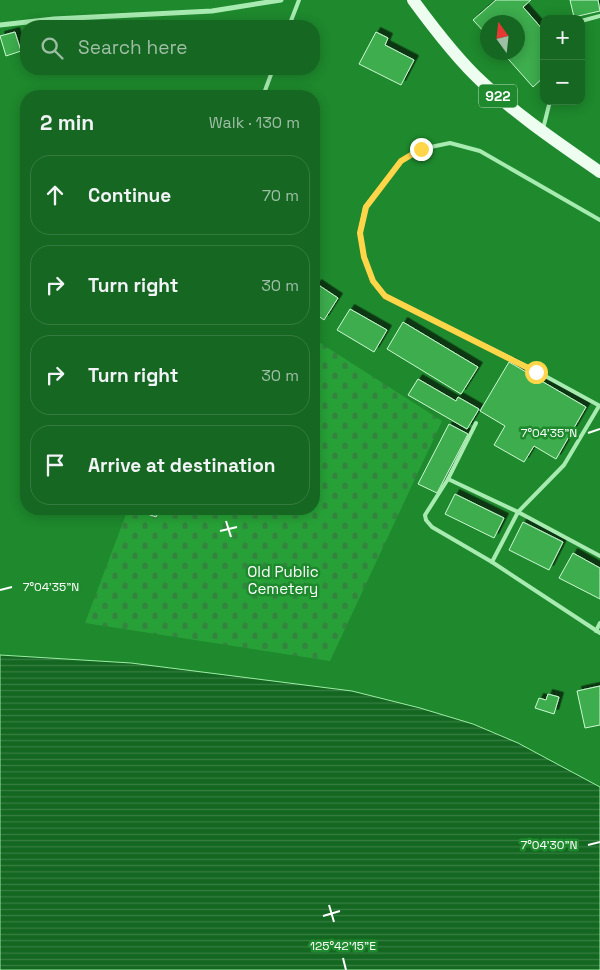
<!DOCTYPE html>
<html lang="en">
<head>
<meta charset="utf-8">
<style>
  body { margin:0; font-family:"Space Grotesk",sans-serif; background:#236f2f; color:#f1f3f6 }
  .controls { position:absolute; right:15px; top:15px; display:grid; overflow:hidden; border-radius:10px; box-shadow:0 2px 12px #0003 }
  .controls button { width:45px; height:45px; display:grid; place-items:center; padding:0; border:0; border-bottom:1px solid #357b40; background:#166722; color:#f1f3f6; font:25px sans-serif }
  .compass { position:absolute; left:480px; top:15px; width:45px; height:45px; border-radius:50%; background:#166722; box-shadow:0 2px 12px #0003; rotate:345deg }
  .stop { position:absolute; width:15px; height:15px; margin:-11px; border:4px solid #ffd54a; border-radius:50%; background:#fff }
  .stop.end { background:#ffd54a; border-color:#fff; box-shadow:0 1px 5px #0008 }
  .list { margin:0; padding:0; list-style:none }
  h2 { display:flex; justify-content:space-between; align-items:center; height:65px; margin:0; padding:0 20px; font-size:21px }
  h2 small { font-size:16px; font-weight:400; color:#9ebea5 }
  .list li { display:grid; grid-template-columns:32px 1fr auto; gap:15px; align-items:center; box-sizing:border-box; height:80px; margin:0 10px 10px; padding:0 10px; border:1px solid #357b40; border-radius:20px }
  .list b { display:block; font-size:19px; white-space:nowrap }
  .list em { font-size:16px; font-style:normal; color:#9ebea5 }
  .icon { flex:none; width:28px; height:28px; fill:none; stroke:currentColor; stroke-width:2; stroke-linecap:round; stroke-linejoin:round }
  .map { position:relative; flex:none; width:600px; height:970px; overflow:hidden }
  .search { position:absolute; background:#166722; box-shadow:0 2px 12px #0003; left:20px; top:20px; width:300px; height:55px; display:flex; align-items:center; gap:12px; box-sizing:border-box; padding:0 18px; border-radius:20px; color:#9ebea5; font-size:19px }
  .panel { position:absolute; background:#166722; box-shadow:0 2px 12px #0003; left:20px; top:90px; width:300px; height:425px; border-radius:20px }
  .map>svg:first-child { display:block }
</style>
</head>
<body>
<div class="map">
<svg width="600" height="970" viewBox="0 0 600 970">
  <defs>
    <pattern id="cemetery-stones" width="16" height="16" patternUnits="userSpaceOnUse" patternTransform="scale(1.25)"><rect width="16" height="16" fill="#27a137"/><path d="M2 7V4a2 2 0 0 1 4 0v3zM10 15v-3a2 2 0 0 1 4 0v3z" fill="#34833e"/></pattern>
    <pattern id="water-rules" width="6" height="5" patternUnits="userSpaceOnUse" patternTransform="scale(1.25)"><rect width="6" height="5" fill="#146721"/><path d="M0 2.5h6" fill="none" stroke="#377e42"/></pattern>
    <filter id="shadow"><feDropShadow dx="4.5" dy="-4.5" stdDeviation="0" flood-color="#0009"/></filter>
  </defs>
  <rect width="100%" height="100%" fill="#1e892d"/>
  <path fill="url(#cemetery-stones)" d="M 314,339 L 442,421 L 330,661 L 85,623 L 128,509 L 314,509 Z"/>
  <path fill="url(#water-rules)" stroke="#9ceda5" d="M 0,655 L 131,663 L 352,691 L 420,708 L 473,724 L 518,743 L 600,787 L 600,970 L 0,970 Z"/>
  <g fill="#3ead4d" stroke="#cdf8d3" filter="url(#shadow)">
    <path d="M 496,0 L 531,0 L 523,7 L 544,31 L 544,77 L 533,87 L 502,52 L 518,52 L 518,22 L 488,22 L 488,36 L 473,20 Z"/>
    <path d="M 570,0 L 598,0 L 600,11 L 574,17 Z"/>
    <path d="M 15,32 L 21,51 L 6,56 L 0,36 Z"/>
    <path d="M 376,32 L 388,38 L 385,45 L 414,60 L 401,85 L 359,64 Z"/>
    <path d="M 317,284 L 338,298 L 324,320 L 314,313 L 314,289 Z"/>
    <path d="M 350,309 L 387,330 L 374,352 L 337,330 Z"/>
    <path d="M 403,322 L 478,367 L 461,394 L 387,349 Z"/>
    <path d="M 509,362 L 586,407 L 556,459 L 534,446 L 524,462 L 494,445 L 505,426 L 480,411 Z"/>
    <path d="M 418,379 L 456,401 L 458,397 L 479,409 L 467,429 L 408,395 Z"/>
    <path d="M 449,424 L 468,434 L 437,493 L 418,484 Z"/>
    <path d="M 455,494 L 504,518 L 494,538 L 445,514 Z"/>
    <path d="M 143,509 L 160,509 L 156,517 L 142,512 Z"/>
    <path d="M 523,522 L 563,542 L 549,570 L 509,550 Z"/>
    <path d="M 573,553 L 600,568 L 600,599 L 559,578 Z"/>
    <path d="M 600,686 L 600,725 L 585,728 L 577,691 Z"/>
    <path d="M 548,694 L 559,697 L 554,714 L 535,708 L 539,698 L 546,700 Z"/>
  </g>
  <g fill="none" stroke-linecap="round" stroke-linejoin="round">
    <g stroke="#a8ebb1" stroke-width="4">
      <path d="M 581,21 L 600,16"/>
      <path d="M 289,26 L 299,0"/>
      <path d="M 263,96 L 273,69"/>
      <path d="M 543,129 L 550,101"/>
      <path d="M 600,220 L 480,151 L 450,143 L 421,149 L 401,161 L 365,207 L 360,233 L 364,257 L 373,281 L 385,296 L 536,371 L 600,406"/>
      <path d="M 476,423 L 448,479 L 425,515 L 426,520 L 432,527 L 492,562 L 600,633"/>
      <path d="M 448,479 L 518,512 L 600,556"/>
      <path d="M 492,562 L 518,512 L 564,465 L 599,406"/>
      <path d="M 596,631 L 600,623"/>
    </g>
    <path stroke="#a8ebb1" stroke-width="5" d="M 0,25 L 54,19 L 212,11 L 281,0"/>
    <path stroke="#edfef0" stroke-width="12" d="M 413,0 C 432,26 458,60 482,82 C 518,116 560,144 600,172"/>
  </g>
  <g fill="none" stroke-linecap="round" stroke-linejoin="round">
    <path stroke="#ffd54a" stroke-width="6" d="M 421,149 L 401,161 L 366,207 L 360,233 L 364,257 L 373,281 L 385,296 L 536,372"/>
  </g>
  <path fill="none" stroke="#fff" stroke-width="2" d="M 588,433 L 600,429M 226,521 L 231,537M 220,531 L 237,527M 0,590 L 12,587M 588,845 L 600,842M 329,905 L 334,922M 323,916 L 340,911M 343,958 L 346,970"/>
  <g text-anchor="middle" stroke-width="5" stroke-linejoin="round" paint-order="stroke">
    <rect fill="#1e892d" stroke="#bcdcc0" stroke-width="1" x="479" y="84.5" width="38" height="23" rx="4"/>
    <g font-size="14" font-weight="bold" fill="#fff">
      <text x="498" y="101">922</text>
    </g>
    <g font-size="15" fill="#fff" stroke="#1e892d">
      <text x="283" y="577">Old Public<tspan x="283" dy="17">Cemetery</tspan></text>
    </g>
  </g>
  <g font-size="12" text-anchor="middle" fill="#fff" stroke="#1e892d" stroke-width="5" stroke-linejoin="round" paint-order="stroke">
    <text x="549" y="437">7°04'35"N</text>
    <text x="51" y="591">7°04'35"N</text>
    <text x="549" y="849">7°04'30"N</text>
    <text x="343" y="950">125°42'15"E</text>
  </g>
</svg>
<div class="controls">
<button>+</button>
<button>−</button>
</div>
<svg class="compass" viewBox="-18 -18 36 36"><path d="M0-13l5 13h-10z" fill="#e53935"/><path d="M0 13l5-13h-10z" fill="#9ebea5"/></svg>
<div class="stop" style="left:536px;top:372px"></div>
<div class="stop end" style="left:421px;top:149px"></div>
<div class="search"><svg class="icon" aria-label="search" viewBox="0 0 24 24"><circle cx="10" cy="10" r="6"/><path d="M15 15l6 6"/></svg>Search here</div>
<section class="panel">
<h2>2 min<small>Walk · 130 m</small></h2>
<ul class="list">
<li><svg class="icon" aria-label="ahead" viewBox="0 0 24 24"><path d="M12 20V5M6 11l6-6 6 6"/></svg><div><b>Continue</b></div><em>70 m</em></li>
<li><svg class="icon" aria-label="right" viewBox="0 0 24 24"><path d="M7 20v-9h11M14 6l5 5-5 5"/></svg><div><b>Turn right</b></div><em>30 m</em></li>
<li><svg class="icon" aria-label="right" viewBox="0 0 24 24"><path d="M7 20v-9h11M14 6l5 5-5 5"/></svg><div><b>Turn right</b></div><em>30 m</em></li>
<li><svg class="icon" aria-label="arrive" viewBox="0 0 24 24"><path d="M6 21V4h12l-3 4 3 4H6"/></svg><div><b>Arrive at destination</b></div></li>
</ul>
</section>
</div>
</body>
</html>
